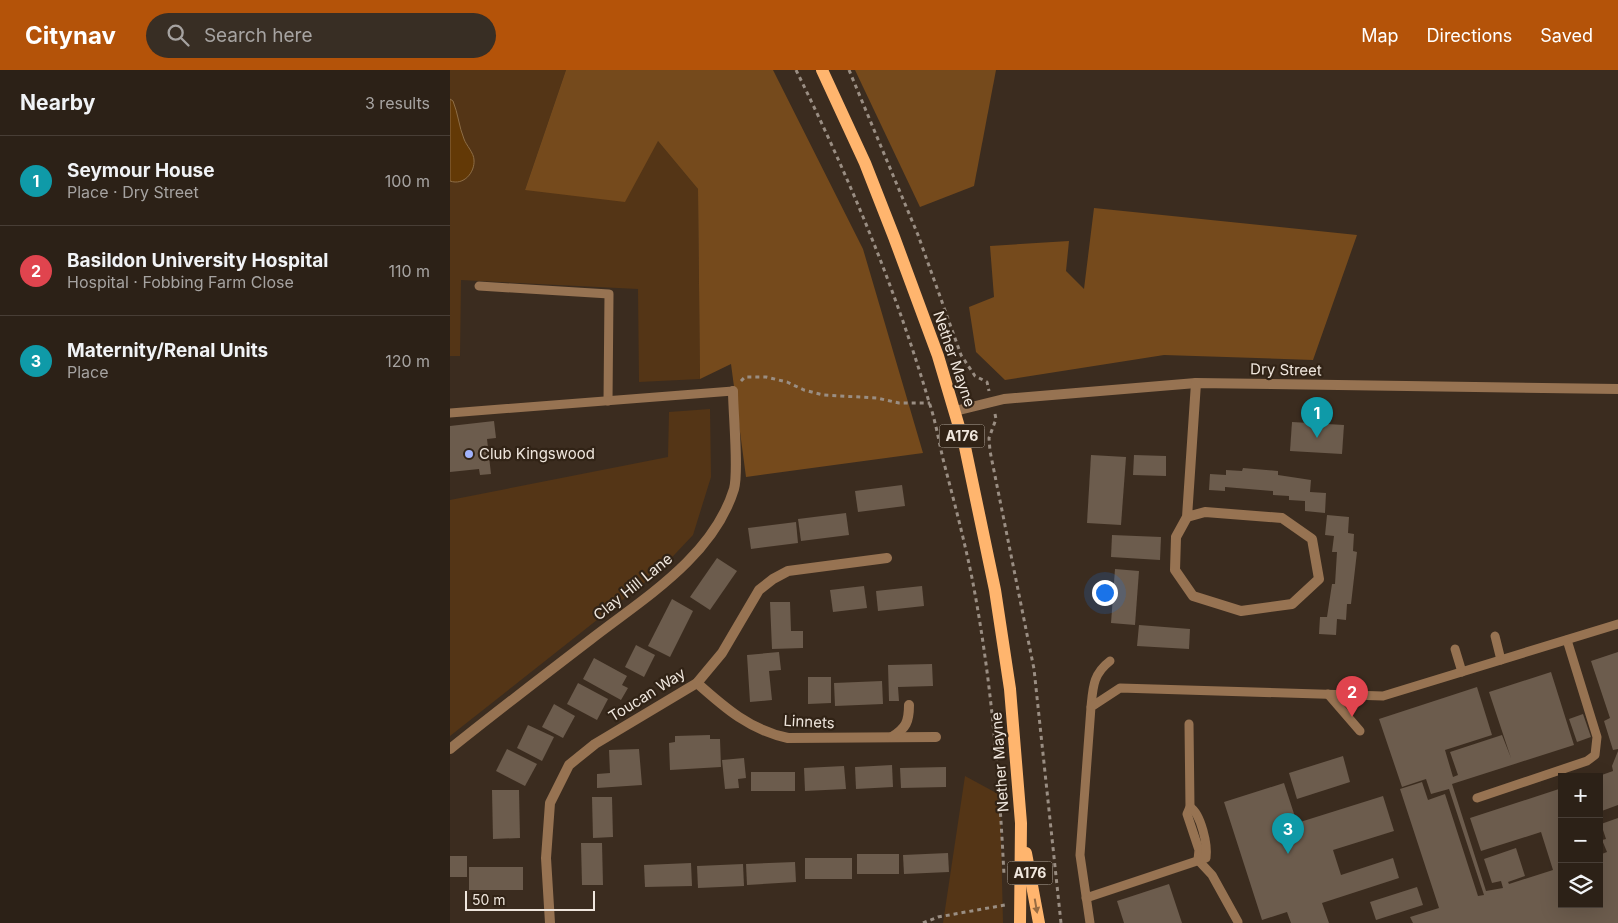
<!DOCTYPE html>
<html lang="en">
<head>
<meta charset="utf-8">
<style>
  body { margin:0; font-family:Inter,sans-serif; background:#382e24; color:#f1f3f6 }
  .controls { position:absolute; right:15px; bottom:15px; display:grid; overflow:hidden; border-radius:0px; box-shadow:0 5px 20px #0002 }
  .controls button { width:45px; height:45px; display:grid; place-items:center; padding:0; border:0; border-bottom:1px solid #483e36; background:#2c2117; color:#f1f3f6; font:25px sans-serif }
  .scale { position:absolute; left:15px; bottom:12px; width:130px; box-sizing:border-box; padding-left:5px; border:2px solid #efe6dd; border-top:0; font-size:14px; line-height:18px; white-space:nowrap; color:#efe6dd; -webkit-text-stroke:4px #312316; paint-order:stroke }
  .you { position:absolute; left:654px; top:522px; width:18px; height:18px; margin:-12px; border:4px solid #fff; border-radius:50%; background:#1a73e8; box-shadow:0 0 0 8px #1a73e833 }
  .badge { display:grid; place-items:center; width:32px; height:32px; border-radius:50%; background:#b45309; color:#fff; font-size:16px; font-weight:700 }
  .pin { position:absolute; translate:-50% -41px; filter:drop-shadow(0 1px 2px #0008) }
  .pin::after { content:''; position:absolute; top:26px; width:18px; height:15px; background:inherit; clip-path:polygon(0 0,100% 0,50% 100%) }
  .list { margin:0; padding:0; list-style:none }
  h2 { display:flex; justify-content:space-between; align-items:center; height:65px; margin:0; padding:0 20px; font-size:21px }
  h2 small { font-size:16px; font-weight:400; color:#a6a3a1 }
  .list li { display:grid; grid-template-columns:32px 1fr auto; gap:15px; align-items:center; box-sizing:border-box; height:90px; padding:0 20px; border-top:1px solid #483e36 }
  .list b { display:block; font-size:19px; white-space:nowrap }
  .list p { margin:0; font-size:16px; white-space:nowrap; color:#a6a3a1 }
  .list em { font-size:16px; font-style:normal; color:#a6a3a1 }
  .icon { flex:none; width:28px; height:28px; fill:none; stroke:currentColor; stroke-width:2; stroke-linecap:round; stroke-linejoin:round }
  .map { position:relative; flex:none; width:1168px; height:853px; overflow:hidden }
  header { display:flex; align-items:center; gap:30px; box-sizing:border-box; height:70px; padding:0 25px; background:#b45309; color:#fff }
  header strong { font-size:24px }
  nav { display:flex; gap:28px; margin-inline-start:auto; font-size:18px }
  .search { width:350px; height:45px; background:#382e24; display:flex; align-items:center; gap:12px; box-sizing:border-box; padding:0 18px; border-radius:28px; color:#a6a3a1; font-size:19px }
  main { display:flex }
  aside { flex:1; background:#2c2117 }
  .map>svg:first-child { display:block }
</style>
</head>
<body>
<header>
<strong>Citynav</strong>
<div class="search"><svg class="icon" aria-label="search" viewBox="0 0 24 24"><circle cx="10" cy="10" r="6"/><path d="M15 15l6 6"/></svg>Search here</div>
<nav><a>Map</a><a>Directions</a><a>Saved</a></nav>
</header>
<main>
<aside>
<h2>Nearby<small>3 results</small></h2>
<ul class="list">
<li><span class="badge" style="background:#0f9aa8">1</span><div><b>Seymour House</b><p>Place · Dry Street</p></div><em>100 m</em></li>
<li><span class="badge" style="background:#e0444e">2</span><div><b>Basildon University Hospital</b><p>Hospital · Fobbing Farm Close</p></div><em>110 m</em></li>
<li><span class="badge" style="background:#0f9aa8">3</span><div><b>Maternity/Renal Units</b><p>Place</p></div><em>120 m</em></li>
</ul>
</aside>
<div class="map">
<svg width="1168" height="853" viewBox="0 0 1168 853">
  <rect width="100%" height="100%" fill="#3b2c1f"/>
  <g fill="#543516">
    <path d="M 0,0 L 116,0 L 75,120 L 208,71 L 248,119 L 250,309 L 189,312 L 188,219 L 11,210 L 10,286 L 0,286 Z"/>
    <path d="M 260,339 L 261,407 L 243,465 L 209,501 L 0,666 L 0,430 L 218,387 L 219,342 Z"/>
    <path d="M 515,706 L 550,725 L 553,853 L 493,853 Z"/>
  </g>
  <g fill="#754a1c">
    <path d="M 116,0 L 323,0 L 413,179 L 473,383 L 296,407 L 281,294 L 250,309 L 248,119 L 208,71 L 175,132 L 75,120 Z"/>
    <path d="M 405,0 L 546,0 L 524,116 L 470,137 Z"/>
    <path d="M 644,138 L 907,165 L 863,290 L 714,285 L 555,310 L 526,282 L 519,237 L 544,227 L 540,176 L 619,171 L 616,201 L 634,219 Z"/>
  </g>
  <path fill="#633906" stroke="#8d6d46" d="M 0,29 L 3,31 C 8,43 9,57 14,69 C 16,75 24,83 24,90 C 25,102 14,116 0,111 Z"/>
  <g fill="#6c5c4d">
    <path d="M 44,351 L 46,368 L 37,369 L 41,404 L 30,405 L 29,399 L 0,402 L 0,356 Z"/>
    <path d="M 842,352 L 894,355 L 892,384 L 840,381 Z"/>
    <path d="M 641,385 L 676,387 L 671,455 L 637,453 Z"/>
    <path d="M 684,385 L 716,386 L 716,406 L 683,405 Z"/>
    <path d="M 793,398 L 828,401 L 828,405 L 861,410 L 860,422 L 876,423 L 875,443 L 855,441 L 855,431 L 839,430 L 839,426 L 823,425 L 823,421 L 775,417 L 775,421 L 759,420 L 760,404 L 776,405 L 776,400 L 792,401 Z"/>
    <path d="M 452,415 L 455,436 L 408,442 L 405,421 Z"/>
    <path d="M 396,443 L 399,465 L 351,471 L 348,449 Z"/>
    <path d="M 877,445 L 899,447 L 898,463 L 904,464 L 903,481 L 907,482 L 901,534 L 897,534 L 896,550 L 887,549 L 886,565 L 869,564 L 870,547 L 877,547 L 882,514 L 885,514 L 887,482 L 882,482 L 884,466 L 875,465 Z"/>
    <path d="M 346,452 L 348,473 L 301,479 L 298,458 Z"/>
    <path d="M 662,465 L 711,467 L 710,490 L 661,487 Z"/>
    <path d="M 267,488 L 287,501 L 260,540 L 240,527 Z"/>
    <path d="M 665,499 L 689,501 L 685,555 L 661,553 Z"/>
    <path d="M 414,516 L 417,538 L 383,542 L 380,520 Z"/>
    <path d="M 472,516 L 474,536 L 428,541 L 426,521 Z"/>
    <path d="M 222,529 L 243,541 L 220,587 L 198,576 Z"/>
    <path d="M 320,532 L 340,532 L 341,561 L 353,561 L 353,578 L 322,579 Z"/>
    <path d="M 689,555 L 740,559 L 739,579 L 687,576 Z"/>
    <path d="M 186,575 L 205,585 L 194,607 L 175,597 Z"/>
    <path d="M 329,582 L 331,600 L 319,601 L 322,630 L 300,632 L 297,585 Z"/>
    <path d="M 1168,582 L 1168,679 L 1163,680 L 1154,651 L 1160,648 L 1141,591 Z"/>
    <path d="M 144,588 L 177,606 L 172,615 L 178,618 L 171,630 L 133,609 Z"/>
    <path d="M 482,594 L 483,616 L 448,617 L 449,631 L 439,631 L 438,595 Z"/>
    <path d="M 1101,602 L 1124,675 L 1002,714 L 1036,821 L 1053,818 L 1051,811 L 1042,813 L 1034,789 L 1066,778 L 1075,806 L 1058,812 L 1059,814 L 1103,800 L 1091,762 L 1031,781 L 1020,748 L 1112,718 L 1112,834 L 1149,834 L 1149,785 L 1157,782 L 1152,770 L 1156,769 L 1151,754 L 1168,748 L 1168,853 L 963,853 L 960,847 L 989,838 L 950,719 L 972,712 L 978,730 L 995,724 L 1028,826 L 1034,825 L 999,719 L 981,724 L 976,709 L 952,717 L 929,649 L 1027,617 L 1042,665 L 995,680 L 1003,707 L 1008,705 L 1000,682 L 1052,665 L 1061,688 L 1039,622 Z"/>
    <path d="M 358,607 L 381,607 L 381,633 L 358,634 Z"/>
    <path d="M 432,611 L 433,634 L 385,636 L 384,613 Z"/>
    <path d="M 128,613 L 158,629 L 147,650 L 117,634 Z"/>
    <path d="M 104,634 L 125,646 L 113,668 L 92,657 Z"/>
    <path d="M 1133,644 L 1141,667 L 1127,672 L 1119,649 Z"/>
    <path d="M 78,655 L 104,667 L 92,691 L 67,678 Z"/>
    <path d="M 260,665 L 260,669 L 270,669 L 271,697 L 220,700 L 219,673 L 225,672 L 225,666 Z"/>
    <path d="M 57,679 L 87,694 L 75,716 L 46,701 Z"/>
    <path d="M 189,679 L 192,715 L 147,718 L 147,704 L 160,703 L 159,680 Z"/>
    <path d="M 1168,681 L 1168,735 L 1149,742 L 1149,706 L 1163,701 L 1162,696 Z"/>
    <path d="M 893,686 L 900,712 L 847,729 L 839,703 Z"/>
    <path d="M 294,688 L 296,708 L 288,709 L 289,718 L 275,719 L 272,690 Z"/>
    <path d="M 442,695 L 443,717 L 406,719 L 405,697 Z"/>
    <path d="M 394,696 L 396,719 L 355,721 L 354,698 Z"/>
    <path d="M 496,697 L 496,717 L 451,718 L 450,698 Z"/>
    <rect x="301" y="702" width="44" height="19"/>
    <path d="M 834,713 L 847,753 L 933,726 L 944,761 L 883,780 L 891,805 L 943,788 L 949,808 L 872,833 L 879,853 L 841,853 L 837,842 L 812,850 L 774,732 Z"/>
    <path d="M 42,720 L 69,720 L 70,768 L 43,769 Z"/>
    <path d="M 142,727 L 162,727 L 163,767 L 143,768 Z"/>
    <path d="M 131,773 L 152,773 L 153,815 L 132,815 Z"/>
    <path d="M 498,783 L 499,802 L 454,804 L 453,785 Z"/>
    <rect x="407" y="784" width="42" height="20"/>
    <rect x="0" y="786" width="17" height="21"/>
    <rect x="355" y="788" width="47" height="21"/>
    <path d="M 345,792 L 346,812 L 297,815 L 296,794 Z"/>
    <path d="M 241,793 L 242,816 L 195,817 L 194,795 Z"/>
    <path d="M 293,794 L 294,816 L 248,818 L 247,796 Z"/>
    <rect x="19" y="797" width="54" height="23"/>
    <path d="M 719,814 L 732,853 L 674,853 L 667,831 Z"/>
    <path d="M 967,817 L 973,835 L 926,850 L 920,832 Z"/>
  </g>
  <g fill="none" stroke-linecap="round" stroke-linejoin="round">
    <g stroke="#9a8e83" stroke-width="3" stroke-dasharray="4 4" stroke-linecap="butt">
      <path d="M 346,0 C 399,107 445,217 479,332 C 486,352 489,373 494,393 C 504,431 514,469 522,508 C 541,606 549,705 554,805"/>
      <path d="M 399,0 L 468,165 L 511,285 L 525,306 L 537,312 L 539,321"/>
      <path d="M 291,311 L 295,307 L 316,307 L 337,312 L 354,320 L 373,325 L 427,328 L 449,333 L 480,333"/>
      <path d="M 545,344 L 546,349 L 539,368 L 540,381 L 584,599 L 611,853"/>
      <path d="M 473,853 L 488,847 L 555,835"/>
    </g>
    <g stroke="#977352" stroke-width="9">
      <path d="M 29,216 L 159,224 L 158,331"/>
      <path d="M 0,343 L 283,321"/>
      <path d="M 1045,566 L 1051,590"/>
      <path d="M 1005,579 L 1012,602"/>
      <path d="M 878,624 L 910,661"/>
      <path d="M 641,637 C 643,617 643,604 660,591"/>
      <path d="M 739,654 L 740,737 L 737,744 L 749,780 L 748,790 L 762,805 L 788,852"/>
      <path d="M 1027,728 L 1137,691 L 1145,685 L 1147,667 L 1117,570"/>
      <path d="M 636,828 L 756,788 C 758,775 751,744 740,737"/>
      <path d="M 640,853 L 630,785 L 641,637 L 670,618 L 933,626 L 1168,554"/>
    </g>
    <g stroke="#977352" stroke-width="10">
      <path d="M 505,341 L 554,329 L 746,313 L 1168,319"/>
      <path d="M 737,447 L 726,467 L 725,500 L 743,526 L 791,541 L 842,534 L 869,509 L 862,469 L 832,448 L 755,442 L 737,447 L 746,313"/>
      <path d="M 247,613 C 275,638 300,660 338,668 L 486,667"/>
      <path d="M 442,667 C 456,658 459,652 459,635"/>
      <path d="M 0,679 C 46,642 93,606 140,570 C 194,528 263,487 284,419 C 289,400 283,343 283,321"/>
      <path d="M 100,853 L 96,788 L 100,733 L 119,695 L 145,674 L 247,613 L 272,583 L 309,520 L 323,509 L 338,501 L 437,488"/>
    </g>
    <g stroke="#ffb56e" stroke-width="12">
      <path d="M 372,0 L 415,93 L 444,167 L 488,286 L 515,377 L 545,520 L 560,619 L 571,753 L 570,853"/>
      <path d="M 576,783 L 589,853"/>
    </g>
  </g>
  <defs><path id="oneway-solid" d="M-6-.8H1V-3.2L6.5 0L1 3.2V.8H-6Z" transform="scale(1.25)"/></defs>
  <use fill="#986c42" href="#oneway-solid" transform="translate(586 836) rotate(80)"/>
  <circle fill="#a1b3fd" stroke="#312316" stroke-width="2" cx="19" cy="384" r="5"/>
  <g text-anchor="middle" stroke-width="4.5" stroke-linejoin="round" paint-order="stroke">
    <g fill="#312316" stroke="#b6aca1" stroke-width="1">
      <rect x="489.5" y="354.5" width="45" height="23" rx="4"/>
      <rect x="557.5" y="791.5" width="45" height="23" rx="4"/>
    </g>
    <g font-size="14" font-weight="bold" fill="#efe6dd">
      <text x="512" y="371">A176</text>
      <text x="580" y="808">A176</text>
    </g>
    <g font-size="15" fill="#efe6dd" stroke="#312316">
      <text transform="translate(504 289) rotate(71)" y="5">Nether Mayne</text>
      <text transform="translate(836 300) rotate(1)" y="5">Dry Street</text>
      <text transform="translate(183 517) rotate(-39)" y="5">Clay Hill Lane</text>
      <text transform="translate(197 625) rotate(-32)" y="5">Toucan Way</text>
      <text transform="translate(359 652) rotate(3)" y="5">Linnets</text>
      <text transform="translate(550 692) rotate(-94)" y="5">Nether Mayne</text>
    </g>
    <g font-size="15" fill="#efe6dd" stroke="#312316" text-anchor="start">
      <text x="29" y="389">Club Kingswood</text>
    </g>
  </g>
</svg>
<div class="controls">
<button>+</button>
<button>−</button>
<button><svg class="icon" aria-label="layers" viewBox="0 0 24 24"><path d="M12 4l9 5-9 5-9-5zM3 14l9 5 9-5"/></svg></button>
</div>
<div class="scale">50 m</div>
<div class="you"></div>
<div class="pin badge" style="left:867px;top:368px;background:#0f9aa8">1</div>
<div class="pin badge" style="left:902px;top:647px;background:#e0444e">2</div>
<div class="pin badge" style="left:838px;top:784px;background:#0f9aa8">3</div>
</div>
</main>
</body>
</html>
